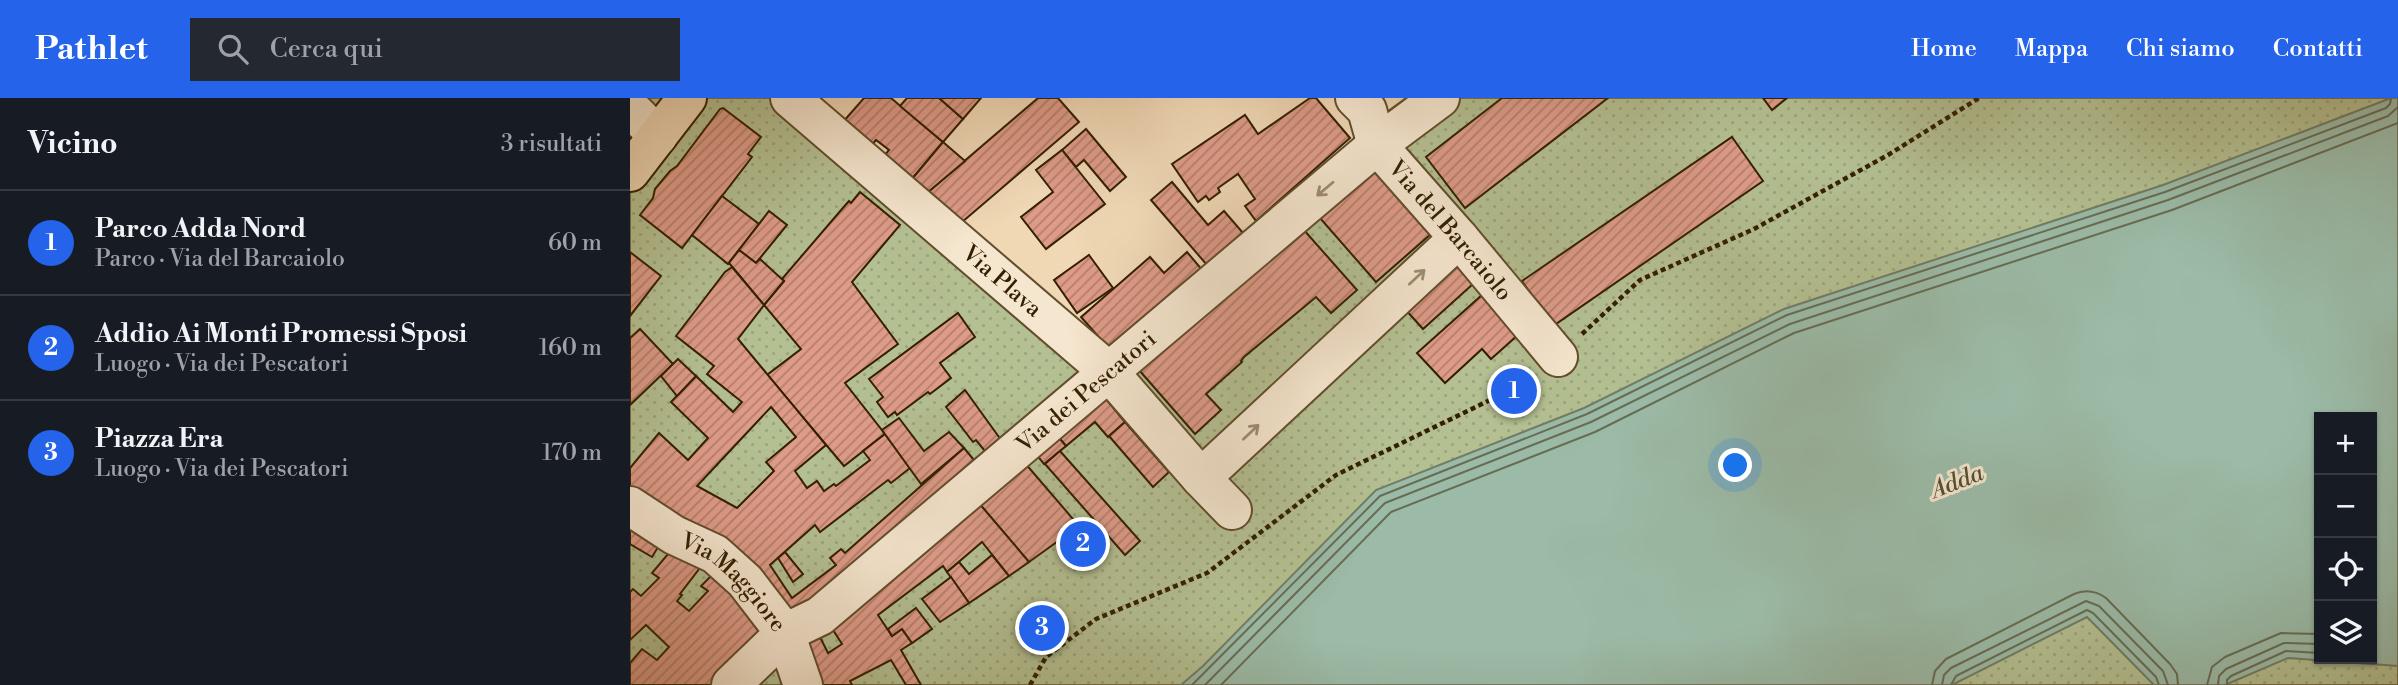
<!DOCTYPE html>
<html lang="it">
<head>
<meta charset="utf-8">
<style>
  body { margin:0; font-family:"Libre Bodoni",serif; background:#242831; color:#f1f3f6 }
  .controls { position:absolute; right:21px; bottom:21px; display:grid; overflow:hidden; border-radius:0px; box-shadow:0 2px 5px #0004 }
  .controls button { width:63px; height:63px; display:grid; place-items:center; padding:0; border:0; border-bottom:2px solid #363941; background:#171b24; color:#f1f3f6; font:35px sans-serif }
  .you { position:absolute; left:1106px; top:368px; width:24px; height:24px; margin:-18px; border:5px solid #fff; border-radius:50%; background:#1a73e8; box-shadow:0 0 0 10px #1a73e833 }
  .badge { display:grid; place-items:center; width:46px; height:46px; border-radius:50%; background:#2563eb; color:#fff; font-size:23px; font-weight:700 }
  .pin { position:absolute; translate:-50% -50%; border:4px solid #fff; box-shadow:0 2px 7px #0006 }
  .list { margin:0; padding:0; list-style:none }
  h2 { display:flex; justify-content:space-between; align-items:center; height:91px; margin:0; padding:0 28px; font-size:30px }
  h2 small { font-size:23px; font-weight:400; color:#9ea1a6 }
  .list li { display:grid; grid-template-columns:46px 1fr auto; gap:21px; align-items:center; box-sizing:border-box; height:105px; padding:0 28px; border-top:2px solid #363941 }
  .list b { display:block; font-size:26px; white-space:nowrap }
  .list p { margin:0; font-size:23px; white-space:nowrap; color:#9ea1a6 }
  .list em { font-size:23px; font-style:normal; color:#9ea1a6 }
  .icon { flex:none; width:38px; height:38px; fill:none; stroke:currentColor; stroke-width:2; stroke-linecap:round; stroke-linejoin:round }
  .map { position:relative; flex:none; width:1768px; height:587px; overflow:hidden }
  header { display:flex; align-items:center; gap:42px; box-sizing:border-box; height:98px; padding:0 35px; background:#2563eb; color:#fff }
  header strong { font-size:33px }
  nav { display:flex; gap:38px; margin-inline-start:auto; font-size:24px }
  .search { width:490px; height:63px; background:#242831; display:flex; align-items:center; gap:18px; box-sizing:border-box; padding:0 24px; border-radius:0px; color:#9ea1a6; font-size:26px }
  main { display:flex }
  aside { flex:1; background:#171b24 }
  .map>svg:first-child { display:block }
</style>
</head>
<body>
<header>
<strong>Pathlet</strong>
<div class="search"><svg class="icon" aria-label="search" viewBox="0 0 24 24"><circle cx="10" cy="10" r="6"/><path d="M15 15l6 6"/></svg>Cerca qui</div>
<nav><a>Home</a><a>Mappa</a><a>Chi siamo</a><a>Contatti</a></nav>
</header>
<main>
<aside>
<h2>Vicino<small>3 risultati</small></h2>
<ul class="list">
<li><span class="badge">1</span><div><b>Parco Adda Nord</b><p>Parco · Via del Barcaiolo</p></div><em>60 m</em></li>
<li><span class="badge">2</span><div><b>Addio Ai Monti Promessi Sposi</b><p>Luogo · Via dei Pescatori</p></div><em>160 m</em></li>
<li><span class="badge">3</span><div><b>Piazza Era</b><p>Luogo · Via dei Pescatori</p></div><em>170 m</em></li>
</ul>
</aside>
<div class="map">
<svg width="1768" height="587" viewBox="0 0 1768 587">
  <defs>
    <pattern id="park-dots" width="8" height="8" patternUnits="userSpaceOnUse" patternTransform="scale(1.75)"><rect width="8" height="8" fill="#b4c092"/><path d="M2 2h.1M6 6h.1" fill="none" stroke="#9ba57c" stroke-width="1.8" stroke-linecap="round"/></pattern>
    <pattern id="building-hatch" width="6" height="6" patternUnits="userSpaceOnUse" patternTransform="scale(1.75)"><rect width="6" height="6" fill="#de9b88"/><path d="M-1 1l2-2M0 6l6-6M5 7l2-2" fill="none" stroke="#b57e6d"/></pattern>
  </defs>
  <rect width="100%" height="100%" fill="#f0d8b5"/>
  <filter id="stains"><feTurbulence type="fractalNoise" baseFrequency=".00286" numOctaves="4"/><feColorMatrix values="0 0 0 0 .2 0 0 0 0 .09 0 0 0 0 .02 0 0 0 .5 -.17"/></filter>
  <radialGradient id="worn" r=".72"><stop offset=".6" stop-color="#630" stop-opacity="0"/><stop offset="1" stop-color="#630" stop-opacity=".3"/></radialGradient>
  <path fill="url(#park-dots)" stroke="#747049" stroke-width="2" fill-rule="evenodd" d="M 0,0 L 149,0 L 478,266 L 739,27 L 776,0 L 1768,0 L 1768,587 L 0,587 ZM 1689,319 L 1742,319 L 1742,561 L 1689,561 Z"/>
  <path fill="#9bbba8" stroke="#717d65" stroke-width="2" fill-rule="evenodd" d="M 1761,0 L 1768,0 L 1768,568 L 1658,560 L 1595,587 L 1524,587 L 1457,519 L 1322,587 L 551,587 L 573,568 L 746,392 L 954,310 L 1154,211 L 1533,87 ZM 1689,319 L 1742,319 L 1742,561 L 1689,561 Z"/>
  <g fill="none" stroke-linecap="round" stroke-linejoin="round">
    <g stroke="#676d54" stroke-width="2">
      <path d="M 562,587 L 750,398 L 957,316 L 1157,217 L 1535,94 L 1756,10 L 1760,6 L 1761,0"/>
      <path d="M 575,587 L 755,405 L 961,324 L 1160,226 L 1538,102 L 1758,18 L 1768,9"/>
      <path d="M 591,587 L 761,414 L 965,334 L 1164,235 L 1542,112 L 1768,25"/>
      <path d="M 1302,587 L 1305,573 L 1316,561 L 1444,496 C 1456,491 1466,493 1476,500 L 1540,566 L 1547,576 L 1548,587"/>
      <path d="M 1312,587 L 1314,577 L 1321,570 L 1456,503 L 1469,508 L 1533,573 L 1538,587"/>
      <path d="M 1321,587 L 1326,578 L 1457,512 L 1463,515 L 1526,579 L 1529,587"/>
      <path d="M 1577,587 L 1582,569 L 1595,559 L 1651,535 L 1689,536"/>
      <path d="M 1588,587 L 1589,578 L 1596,571 L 1654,545 L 1689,546"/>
      <path d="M 1597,587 L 1597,582 L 1601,578 L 1656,553 L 1689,555"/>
    </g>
  </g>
  <g fill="url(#building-hatch)" stroke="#331f00" stroke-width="2" fill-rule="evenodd">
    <path d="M 234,0 L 261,0 L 313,44 L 282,81 L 254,58 L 259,52 L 246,42 L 241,48 L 213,24 Z"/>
    <path d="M 277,0 L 309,0 L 333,21 L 313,44 L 270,8 Z"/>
    <path d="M 309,0 L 351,0 L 333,21 Z"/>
    <path d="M 408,0 L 428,0 L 449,24 L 331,125 L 297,95 Z"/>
    <path d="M 680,0 L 686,0 L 720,40 L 626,123 L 615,108 L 625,101 L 608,76 L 588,90 L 590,94 L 579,102 L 576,98 L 568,104 L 542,66 L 615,17 L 628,36 Z"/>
    <path d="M 872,0 L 978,0 L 835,110 L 796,59 Z"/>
    <path d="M 1133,0 L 1157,0 L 1142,12 Z"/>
    <path d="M 93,10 L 131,39 L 118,56 L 122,59 L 52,150 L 10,117 L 23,100 L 25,91 L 40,73 L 47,68 L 90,11 Z"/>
    <path d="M 456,31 L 496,79 L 480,93 L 454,62 L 446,69 L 432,52 Z"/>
    <path d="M 1102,39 L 1133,83 L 923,228 L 892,183 Z"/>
    <path d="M 313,44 L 335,63 L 297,95 L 282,81 Z"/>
    <path d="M 432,52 L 475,106 L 416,151 L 391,119 L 423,94 L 406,72 Z"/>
    <path d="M 745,72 L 801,136 L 746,184 L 690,120 Z"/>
    <path d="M 542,84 L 578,127 L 594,113 L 613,135 L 577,167 L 521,102 Z"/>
    <path d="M 230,94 L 270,127 L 222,184 L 268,246 L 215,285 L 255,336 L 214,368 L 137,277 L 171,251 L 134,207 L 154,183 L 152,181 L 212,111 L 219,103 L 221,105 Z"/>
    <path d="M 92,98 L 129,126 L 98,166 L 62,137 Z"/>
    <path d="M 139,113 L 157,127 L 126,165 L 109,152 Z"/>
    <path d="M 673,131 L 727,192 L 701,215 L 686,199 L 614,259 L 611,263 L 612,264 L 576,296 L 591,312 L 565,336 L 509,272 Z"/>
    <path d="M 109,152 L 126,165 L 130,161 L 154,183 L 134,207 L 99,165 Z"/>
    <path d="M 0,154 L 31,178 L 0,218 Z"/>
    <path d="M 557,154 L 573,173 L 482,254 L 451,219 L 520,159 L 534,175 Z"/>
    <path d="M 459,157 L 483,190 L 447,215 L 424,182 Z"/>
    <path d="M 825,166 L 843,186 L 793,231 L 775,211 Z"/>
    <path d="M 102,169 L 134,207 L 108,241 L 196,347 L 165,373 L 177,390 L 187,383 L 194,393 L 204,386 L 206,388 L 240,362 L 233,353 L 255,336 L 280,370 L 261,385 L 258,382 L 190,434 L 185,427 L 140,467 L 162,500 L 206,467 L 200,460 L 211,451 L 215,455 L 334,350 L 349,368 L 157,527 L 0,403 L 0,370 L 29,335 L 58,362 L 78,340 L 41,304 L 66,278 L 103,314 L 112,304 L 77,276 L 84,268 L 46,238 L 95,174 ZM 141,309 L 166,339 L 136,364 L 144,373 L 107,410 L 67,388 Z"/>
    <path d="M 852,197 L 888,237 L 861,261 L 852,251 L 815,285 L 787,255 Z"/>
    <path d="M 328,215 L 345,239 L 310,265 L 321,280 L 300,296 L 298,294 L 267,317 L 265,314 L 258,319 L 247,304 L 253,299 L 239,281 Z"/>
    <path d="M 10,231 L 43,266 L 0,307 L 0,240 Z"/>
    <path d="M 48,261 L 66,278 L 47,298 L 31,278 Z"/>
    <path d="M 335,292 L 374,346 L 359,358 L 346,342 L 343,344 L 316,309 Z"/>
    <path d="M 472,296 L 495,324 L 478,339 L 465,324 L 436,348 L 420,329 Z"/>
    <path d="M 269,320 L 294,353 L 319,334 L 334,350 L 291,386 L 252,332 Z"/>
    <path d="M 495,324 L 539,374 L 523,389 L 479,338 Z"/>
    <path d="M 420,329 L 436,348 L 414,366 L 399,347 Z"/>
    <path d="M 430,353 L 510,443 L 495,457 L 415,366 Z"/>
    <path d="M 388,357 L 449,428 L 399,464 L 342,397 Z"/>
    <path d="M 342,397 L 399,464 L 379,478 L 352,444 L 317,474 L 313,468 L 248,517 L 262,538 L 272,531 L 282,545 L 271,552 L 291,587 L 276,587 L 261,562 L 220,583 L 222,587 L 192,587 L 170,541 L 185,529 L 198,555 L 212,546 L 196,521 Z"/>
    <path d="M 0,417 L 36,436 L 22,459 L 0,446 Z"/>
    <path d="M 48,444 L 76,462 L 50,496 L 52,497 L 47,503 L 59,513 L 78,493 L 71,488 L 89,470 L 142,531 L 98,587 L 0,587 L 0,565 L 12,551 L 27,562 L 39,549 L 16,527 L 0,542 L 0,494 L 3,491 L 11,498 L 29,480 L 22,475 Z"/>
    <path d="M 155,454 L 173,476 L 163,484 L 148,460 Z"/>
    <path d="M 362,457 L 379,478 L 339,505 L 317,474 L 329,464 L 339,476 Z"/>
    <path d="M 321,479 L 339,505 L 310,524 L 292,501 Z"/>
    <path d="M 286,510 L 302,531 L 282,545 L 272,531 L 262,538 L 258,531 Z"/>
  </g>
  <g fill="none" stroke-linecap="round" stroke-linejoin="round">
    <g stroke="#624d2d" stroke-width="42">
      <g id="minor">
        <path id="s1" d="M 160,0 L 478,273 L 571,380 L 602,412"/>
        <path id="s2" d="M 725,0 L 737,12 L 747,47 L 829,140 L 928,259"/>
        <path d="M 0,10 L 28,38"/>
        <path d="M 571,380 L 829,140"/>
        <path id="s3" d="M 0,408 L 44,437 L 85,456 L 115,483 L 155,535 L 173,587"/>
        <path id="s4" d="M 101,587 L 155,535 L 190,518 L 747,47 L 810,0"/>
      </g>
    </g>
    <g stroke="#331f00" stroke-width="42">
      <path id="major" d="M 0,74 L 57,0"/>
    </g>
    <g stroke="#331f00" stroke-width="4.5" stroke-dasharray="5 3.5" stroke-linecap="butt">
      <path d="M 952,236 L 1010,182 L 1124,131 L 1258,57 L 1349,0"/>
      <path d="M 400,587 L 416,559 L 466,521 L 577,475 L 706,377 L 893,286 L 903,279"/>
    </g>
    <use href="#minor" stroke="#f5e6cf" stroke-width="38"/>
    <use href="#major" stroke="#f0d8b5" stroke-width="38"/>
  </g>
  <defs><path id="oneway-shaft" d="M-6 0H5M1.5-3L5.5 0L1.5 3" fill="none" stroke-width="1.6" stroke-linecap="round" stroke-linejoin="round" transform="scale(1.75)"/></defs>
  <g stroke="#9e8c72">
    <use href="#oneway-shaft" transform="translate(695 91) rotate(140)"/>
    <use href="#oneway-shaft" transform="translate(787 179) rotate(-43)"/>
    <use href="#oneway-shaft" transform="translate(621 334) rotate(-43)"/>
  </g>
  <g text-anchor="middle" stroke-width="6" stroke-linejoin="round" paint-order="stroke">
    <g font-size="23" fill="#331f00" stroke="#f5e6cf">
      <text dy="8" stroke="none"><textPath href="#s2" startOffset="166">Via del Barcaiolo</textPath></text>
      <text dy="8" stroke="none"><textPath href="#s1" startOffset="280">Via Plava</textPath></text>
      <text dy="8" stroke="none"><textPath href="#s4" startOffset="462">Via dei Pescatori</textPath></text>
      <text dy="8" stroke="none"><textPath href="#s3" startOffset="130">Via Maggiore</textPath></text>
    </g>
    <g font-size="24" font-style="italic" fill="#524e32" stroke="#f5e6cf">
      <text transform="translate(1327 383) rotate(-21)" y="8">Adda</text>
    </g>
  </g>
  <rect width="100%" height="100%" filter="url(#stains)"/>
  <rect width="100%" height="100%" fill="url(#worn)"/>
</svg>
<div class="controls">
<button>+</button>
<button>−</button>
<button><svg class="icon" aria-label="locate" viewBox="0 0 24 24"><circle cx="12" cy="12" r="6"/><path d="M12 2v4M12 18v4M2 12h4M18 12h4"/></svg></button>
<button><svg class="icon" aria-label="layers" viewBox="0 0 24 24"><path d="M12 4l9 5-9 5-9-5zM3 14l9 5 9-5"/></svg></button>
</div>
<div class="you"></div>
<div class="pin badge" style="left:884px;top:293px">1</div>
<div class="pin badge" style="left:453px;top:446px">2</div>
<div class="pin badge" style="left:412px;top:530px">3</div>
</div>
</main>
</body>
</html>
